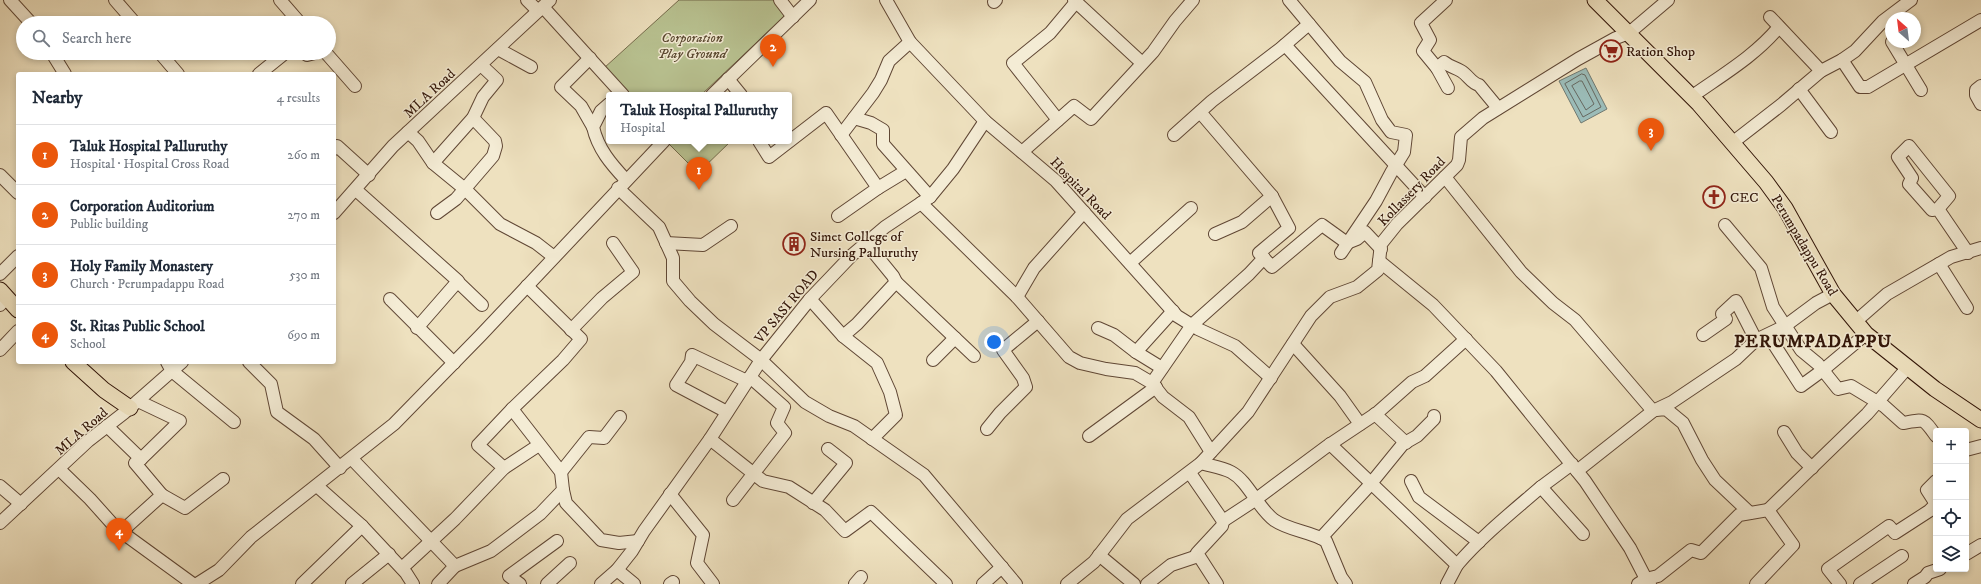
<!DOCTYPE html>
<html lang="en">
<head>
<meta charset="utf-8">
<style>
  body { margin:0; font-family:"IM FELL DW Pica",serif; background:#f2f2f3; color:#1f2937 }
  .controls { position:absolute; right:12px; bottom:12px; display:grid; overflow:hidden; border-radius:4px; box-shadow:0 2px 6px #0003 }
  .controls button { width:36px; height:36px; display:grid; place-items:center; padding:0; border:0; border-bottom:1px solid #e0e1e3; background:#fff; color:#1f2937; font:20px sans-serif }
  .compass { position:absolute; left:1885px; top:12px; width:36px; height:36px; border-radius:50%; background:#fff; box-shadow:0 2px 6px #0003; rotate:332deg }
  .you { position:absolute; left:994px; top:342px; width:14px; height:14px; margin:-10px; border:3px solid #fff; border-radius:50%; background:#1a73e8; box-shadow:0 0 0 6px #1a73e833 }
  .badge { display:grid; place-items:center; width:26px; height:26px; border-radius:50%; background:#ea580c; color:#fff; font-size:13px; font-weight:700 }
  .pin { position:absolute; translate:-50% -33px; filter:drop-shadow(0 1px 2px #0008) }
  .pin::after { content:''; position:absolute; top:21px; width:14px; height:12px; background:inherit; clip-path:polygon(0 0,100% 0,50% 100%) }
  .popup { position:absolute; left:606px; top:92px; width:186px; height:52px; box-sizing:border-box; display:grid; place-content:center; border-radius:4px; background:#fff; filter:drop-shadow(0 1px 3px #0005); font-size:13px; white-space:nowrap; color:#747a83 }
  .popup b { font-size:15px; color:#1f2937 }
  .popup::after { content:''; position:absolute; left:50%; top:100%; margin-left:-8px; border:8px solid transparent; border-top-color:#fff }
  .list { margin:0; padding:0; list-style:none }
  h2 { display:flex; justify-content:space-between; align-items:center; height:52px; margin:0; padding:0 16px; font-size:17px }
  h2 small { font-size:13px; font-weight:400; color:#747a83 }
  .list li { display:grid; grid-template-columns:26px 1fr auto; gap:12px; align-items:center; box-sizing:border-box; height:60px; padding:0 16px; border-top:1px solid #e0e1e3 }
  .list b { display:block; font-size:15px; white-space:nowrap }
  .list p { margin:0; font-size:13px; white-space:nowrap; color:#747a83 }
  .list em { font-size:13px; font-style:normal; color:#747a83 }
  .icon { flex:none; width:22px; height:22px; fill:none; stroke:currentColor; stroke-width:2; stroke-linecap:round; stroke-linejoin:round }
  .map { position:relative; flex:none; width:1981px; height:584px; overflow:hidden }
  .search { position:absolute; background:#fff; box-shadow:0 2px 6px #0003; left:16px; top:16px; width:320px; height:44px; display:flex; align-items:center; gap:10px; box-sizing:border-box; padding:0 14px; border-radius:22px; color:#747a83; font-size:15px }
  .panel { position:absolute; background:#fff; box-shadow:0 2px 6px #0003; left:16px; top:72px; width:320px; height:292px; border-radius:4px }
  .map>svg:first-child { display:block }
</style>
</head>
<body>
<div class="map">
<svg width="1981" height="584" viewBox="0 0 1981 584">
  <rect width="100%" height="100%" fill="#eee1bf"/>
  <filter id="stains"><feTurbulence type="fractalNoise" baseFrequency=".005" numOctaves="4"/><feColorMatrix values="0 0 0 0 .2 0 0 0 0 .09 0 0 0 0 .02 0 0 0 .5 -.17"/></filter>
  <radialGradient id="worn" r=".72"><stop offset=".6" stop-color="#630" stop-opacity="0"/><stop offset="1" stop-color="#630" stop-opacity=".3"/></radialGradient>
  <g fill="#b9c392" stroke="#756c4c">
    <path d="M 679,0 L 781,0 L 790,11 L 701,95 L 628,95 L 604,68 Z"/>
    <path d="M 669,141 L 731,141 L 698,173 L 667,142 Z"/>
  </g>
  <path fill="#9bbcb8" stroke="#717971" d="M 1586,68 L 1607,109 L 1581,123 L 1559,81 Z"/>
  <g fill="none" stroke-linecap="round" stroke-linejoin="round">
    <g stroke="#666860" stroke-width="1">
      <path d="M 1582,74 L 1585,75 L 1601,107 L 1583,117 L 1565,84 Z"/>
      <path d="M 1580,81 L 1582,81 L 1594,104 L 1586,110 L 1572,86 Z"/>
    </g>
    <g stroke="#604735" stroke-width="14">
      <g id="minor">
        <path d="M 10,0 L 31,23"/>
        <path d="M 115,0 L 135,23"/>
        <path d="M 280,0 L 300,23"/>
        <path d="M 527,0 L 538,11"/>
        <path d="M 780,0 L 793,17"/>
        <path d="M 886,0 L 910,42 L 985,121 L 1056,181 L 1177,316 L 1198,329 L 1235,346 L 1271,378"/>
        <path d="M 1074,0 L 1142,63"/>
        <path d="M 1289,0 L 1340,61 L 1365,82 L 1382,120 L 1391,132 L 1406,135 L 1404,152 L 1391,173 L 1376,201 L 1341,253"/>
        <path d="M 1446,0 L 1421,23 L 1430,40 L 1423,51 L 1437,68 L 1444,62 C 1450,67 1454,67 1461,71 C 1468,75 1471,83 1479,85 L 1498,108"/>
        <path d="M 994,2 L 996,0"/>
        <path d="M 543,7 L 623,95"/>
        <path d="M 1770,17 L 1821,71"/>
        <path d="M 1892,42 L 1921,90"/>
        <path d="M 1285,45 L 1425,197"/>
        <path d="M 498,49 L 531,67"/>
        <path d="M 52,53 L 65,74"/>
        <path d="M 160,53 L 178,74"/>
        <path d="M 304,53 L 307,55 L 315,53"/>
        <path d="M 326,53 L 355,86"/>
        <path d="M 590,58 L 561,87 L 581,106 L 593,127"/>
        <path d="M 1842,60 L 1860,87 L 1868,87 L 1981,20"/>
        <path d="M 1437,68 L 1448,88"/>
        <path d="M 259,74 L 285,53"/>
        <path d="M 728,79 L 741,95"/>
        <path d="M 1981,86 L 1976,90 L 1976,95 L 1981,104"/>
        <path d="M 1799,89 L 1831,132"/>
        <path d="M 712,95 L 810,0"/>
        <path d="M 1691,97 C 1722,75 1755,56 1779,27"/>
        <path d="M 609,104 L 601,111 L 593,127 C 598,149 611,164 626,180"/>
        <path d="M 1200,112 L 1272,196 L 1289,228 L 1259,253 L 1272,267 L 1322,225 L 1347,243 L 1357,239 L 1365,232 L 1381,249"/>
        <path d="M 854,118 L 873,93 L 881,80 L 889,61 L 910,42"/>
        <path d="M 1058,120 L 1013,63 L 1050,33 L 1076,2"/>
        <path d="M 408,132 L 418,141 L 433,163 L 466,190 L 500,224 L 536,243 L 554,257"/>
        <path d="M 841,135 L 854,118 L 871,123 L 883,130 L 883,144 L 930,197"/>
        <path d="M 1174,135 L 1212,101 L 1280,49 L 1309,24"/>
        <path d="M 759,141 L 769,157 L 826,113 L 878,188 L 838,216"/>
        <path d="M 1732,143 L 1781,105 L 1821,71 L 1842,60 L 1855,51 L 1883,21 L 1911,0"/>
        <path d="M 334,149 L 337,146 L 369,175"/>
        <path d="M 1022,152 L 1074,106 L 1091,119 L 1153,52 L 1175,21 L 1193,0"/>
        <path d="M 433,163 L 473,118 L 483,97 L 497,80 L 481,65"/>
        <path d="M 0,175 L 18,193"/>
        <path d="M 1445,177 L 1521,272 L 1553,303 L 1575,320 L 1653,411"/>
        <path d="M 618,188 L 659,227 L 673,258 L 673,281 L 690,301 L 714,324 L 760,359 L 805,402 L 829,416 L 854,426 L 924,475 L 1016,584"/>
        <path d="M 878,188 L 906,171"/>
        <path d="M 356,190 L 458,281 L 417,328"/>
        <path d="M 921,203 L 1017,297 L 1069,357 L 1080,363 L 1106,369 L 1135,373 L 1152,383 L 1163,397 L 1189,417 L 1211,452"/>
        <path d="M 1938,209 L 1949,196 L 1909,146 L 1898,157 L 1912,178 L 1909,184 L 1932,210 L 1938,209 L 1968,253"/>
        <path d="M 334,213 L 393,146 L 550,0"/>
        <path d="M 437,213 L 456,199 L 493,156 L 496,146 L 495,141 L 473,118"/>
        <path d="M 1725,225 L 1761,268 L 1773,307 L 1801,350 L 1818,364 L 1838,389 L 1851,386 L 1884,406 L 1903,423 C 1925,419 1923,418 1936,436"/>
        <path d="M 1215,234 L 1242,222 L 1272,196"/>
        <path d="M 666,243 L 703,245 L 731,226"/>
        <path d="M 1379,261 L 1433,305 L 1496,371 L 1585,481 L 1630,548 L 1646,579 L 1650,584"/>
        <path d="M 1130,263 L 1191,208"/>
        <path d="M 1939,264 L 1967,308"/>
        <path d="M 0,274 L 18,256"/>
        <path d="M 458,282 L 482,305"/>
        <path d="M 896,282 L 974,356"/>
        <path d="M 1017,297 L 1034,268 L 1084,212"/>
        <path d="M 390,299 L 454,363"/>
        <path d="M 810,299 L 843,336 L 877,363 L 890,392 L 896,415 L 872,439"/>
        <path d="M 0,305 L 7,297"/>
        <path d="M 1855,322 L 1887,294 L 1951,257 L 1981,248"/>
        <path d="M 1098,328 L 1114,335 L 1136,352"/>
        <path d="M 571,330 L 602,298 L 633,272 L 613,243"/>
        <path d="M 1703,335 L 1726,319 L 1722,314 L 1736,301 L 1756,340"/>
        <path d="M 1768,335 L 1801,386 L 1823,370 L 1866,334"/>
        <path d="M 843,336 L 857,324 L 896,282 L 893,276 L 866,243"/>
        <path d="M 1293,344 L 1340,396 L 1360,424"/>
        <path d="M 0,350 L 18,331"/>
        <path d="M 933,360 L 955,338"/>
        <path d="M 167,362 L 172,371 L 234,422"/>
        <path d="M 249,362 L 271,384 L 277,412 L 314,439 L 340,468"/>
        <path d="M 1162,368 L 1136,352 L 1173,311"/>
        <path d="M 1152,383 L 1192,325 L 1249,274 L 1264,258"/>
        <path d="M 138,401 L 180,421 L 141,459"/>
        <path d="M 1656,410 L 1666,409 L 1683,423 L 1702,460 L 1715,480 L 1750,513"/>
        <path d="M 727,412 L 676,385 L 691,362 L 692,355 L 747,381"/>
        <path d="M 1375,414 L 1406,443"/>
        <path d="M 107,426 L 141,459 L 135,463 L 162,495 L 121,532"/>
        <path d="M 987,429 L 1000,413 L 1026,387 L 1023,378 L 1003,350 L 1038,321"/>
        <path d="M 1784,432 L 1797,453 L 1812,468"/>
        <path d="M 1089,436 L 1156,387"/>
        <path d="M 710,439 L 763,481 L 789,487 L 825,510 L 845,531 L 871,512 L 946,584"/>
        <path d="M 1330,444 L 1457,565 L 1447,584"/>
        <path d="M 1966,450 L 1981,446"/>
        <path d="M 352,459 L 455,566 L 438,584"/>
        <path d="M 1201,463 C 1211,466 1222,467 1231,472 C 1248,481 1257,507 1274,520 C 1290,531 1310,531 1326,541 L 1341,577 L 1346,584"/>
        <path d="M 504,468 L 539,445"/>
        <path d="M 59,469 L 90,499 L 116,528 L 193,584"/>
        <path d="M 1577,471 L 1653,411 L 1672,402 L 1736,359 L 1756,340 L 1785,326 L 1816,303 L 1833,294"/>
        <path d="M 561,472 L 589,437 L 604,438 L 620,417"/>
        <path d="M 1190,473 L 1223,521 L 1222,526 L 1197,553 L 1217,584"/>
        <path d="M 1411,481 L 1419,497 L 1479,542"/>
        <path d="M 1936,481 L 1927,490 L 1936,504"/>
        <path d="M 0,486 L 21,504"/>
        <path d="M 317,486 L 362,526 L 406,573 L 413,584"/>
        <path d="M 1541,487 L 1572,464"/>
        <path d="M 563,490 L 566,503 L 601,540 L 619,543 L 638,541"/>
        <path d="M 670,494 L 703,535 L 697,563 L 713,584"/>
        <path d="M 162,495 L 185,508 L 223,479"/>
        <path d="M 733,500 L 785,433 L 777,423 L 784,407 L 750,377"/>
        <path d="M 813,503 L 846,463 L 828,449"/>
        <path d="M 1768,510 L 1867,414 L 1908,367"/>
        <path d="M 1223,521 L 1255,500 L 1326,447 L 1377,413 L 1412,382 L 1425,376 L 1466,339"/>
        <path d="M 0,523 L 88,441 L 124,413 L 182,362"/>
        <path d="M 1321,538 L 1368,487 L 1403,444 L 1417,436 L 1434,419 L 1434,416"/>
        <path d="M 1966,554 L 1981,545"/>
        <path d="M 1099,555 L 1134,584"/>
        <path d="M 1457,565 C 1482,536 1512,512 1541,487 L 1583,534"/>
        <path d="M 455,566 L 491,551 L 540,514 L 563,490 L 561,472 L 512,409 L 563,360 L 581,339 L 527,286"/>
        <path d="M 402,568 L 455,519 L 504,468 L 478,445 L 512,409"/>
        <path d="M 617,570 L 634,584"/>
        <path d="M 197,584 L 219,570 L 251,537 L 394,424 L 481,335 L 664,141"/>
        <path d="M 302,584 L 362,526"/>
        <path d="M 352,584 L 389,554"/>
        <path d="M 520,584 L 509,576 L 557,541"/>
        <path d="M 547,584 L 570,563"/>
        <path d="M 601,584 L 617,570 L 632,551 L 644,531 L 710,439 L 761,360 L 810,299 L 852,255 L 885,227 L 930,197 L 953,169 L 985,121"/>
        <path d="M 670,584 L 673,582"/>
        <path d="M 855,584 L 861,577"/>
        <path d="M 983,584 L 1002,567"/>
        <path d="M 1067,584 L 1094,562 L 1127,519 L 1201,463 L 1248,412 L 1311,316 L 1330,297 L 1357,287 L 1378,270 L 1381,244 L 1397,224 L 1457,165 L 1459,160 L 1461,137 L 1483,118 L 1578,59 L 1616,38 L 1629,33 L 1668,0"/>
        <path d="M 1147,584 L 1171,565 L 1198,556"/>
        <path d="M 1638,584 L 1646,579 L 1658,576 L 1691,550 L 1701,553 L 1739,515 L 1768,510 L 1793,545 L 1756,584"/>
        <path d="M 1840,584 L 1828,569 L 1889,526 L 1895,533 L 1929,511 L 1936,504"/>
        <path d="M 1860,584 L 1902,556"/>
        <path d="M 1914,584 L 1925,577 L 1928,573 L 1940,569"/>
      </g>
    </g>
    <g stroke="#311407" stroke-width="17">
      <g id="major">
        <path d="M 1595,0 L 1699,104 L 1766,182 L 1785,208 L 1833,294 L 1866,334 L 1935,389 L 1981,420"/>
        <path d="M 0,290 L 18,310"/>
        <path d="M 73,362 L 104,390 L 130,408"/>
      </g>
    </g>
    <use href="#minor" stroke="#f4ecd5" stroke-width="12"/>
    <use href="#major" stroke="#eee1bf" stroke-width="15"/>
  </g>
  <defs>
    <g id="supermarket-ring" transform="scale(1.15)"><circle r="9.5" fill="#f4ecd5" stroke="#8f2418" stroke-width="1.5"/><path d="M-6-5.5h2.5l.6 2H6L4.5 2H-2.5L-4.4-4H-6ZM-1.5 3.2a1.3 1.3 0 1 0 .1 0ZM3 3.2a1.3 1.3 0 1 0 .1 0Z" fill="#8f2418"/></g>
    <g id="church-ring" transform="scale(1.15)"><circle r="9.5" fill="#f4ecd5" stroke="#8f2418" stroke-width="1.5"/><path d="M-1.2-6h2.4v3.5h3.3v2.4h-3.3V6h-2.4V-.1h-3.3v-2.4h3.3Z" fill="#8f2418"/></g>
    <g id="building-ring" transform="scale(1.15)"><circle r="9.5" fill="#f4ecd5" stroke="#8f2418" stroke-width="1.5"/><path d="M-4-6H4V6H1V3H-1V6H-4ZM-2.5-4.3h1.7v1.8h-1.7ZM.8-4.3h1.7v1.8H.8ZM-2.5-1h1.7V.8h-1.7ZM.8-1h1.7V.8H.8Z" fill="#8f2418"/></g>
  </defs>
  <g fill-rule="evenodd">
    <use href="#supermarket-ring" x="1611" y="51"/>
    <use href="#church-ring" x="1714" y="197"/>
    <use href="#building-ring" x="794" y="244"/>
  </g>
  <g text-anchor="middle" stroke-width="3" stroke-linejoin="round" paint-order="stroke">
    <g font-size="14" font-style="italic" fill="#5a4931" stroke="#f4ecd5">
      <text x="692" y="42">Corporation<tspan x="692" dy="16">Play Ground</tspan></text>
    </g>
    <g font-size="14" fill="#311407" stroke="#f4ecd5" text-anchor="start">
      <text x="1626" y="56">Ration Shop</text>
      <text x="1730" y="202">CEC</text>
      <text x="810" y="241">Simet College of<tspan x="810" dy="16">Nursing Palluruthy</tspan></text>
    </g>
    <g font-size="14" fill="#311407" stroke="#f4ecd5">
      <text transform="translate(429 93) rotate(-43)" y="5">MLA Road</text>
      <text transform="translate(1081 188) rotate(46)" y="5">Hospital Road</text>
      <text transform="translate(1411 191) rotate(-46)" y="5">Kollassery Road</text>
      <text transform="translate(1805 245) rotate(59)" y="5">Perumpadappu Road</text>
      <text transform="translate(786 306) rotate(-50)" y="5">VP SASI ROAD</text>
      <text transform="translate(81 431) rotate(-41)" y="5">MLA Road</text>
    </g>
    <g font-size="18" font-weight="bold" letter-spacing="1" fill="#311407" stroke="#f4ecd5">
      <text x="1813" y="347">PERUMPADAPPU</text>
    </g>
  </g>
  <rect width="100%" height="100%" filter="url(#stains)"/>
  <rect width="100%" height="100%" fill="url(#worn)"/>
</svg>
<div class="controls">
<button>+</button>
<button>−</button>
<button><svg class="icon" aria-label="locate" viewBox="0 0 24 24"><circle cx="12" cy="12" r="6"/><path d="M12 2v4M12 18v4M2 12h4M18 12h4"/></svg></button>
<button><svg class="icon" aria-label="layers" viewBox="0 0 24 24"><path d="M12 4l9 5-9 5-9-5zM3 14l9 5 9-5"/></svg></button>
</div>
<svg class="compass" viewBox="-18 -18 36 36"><path d="M0-13l5 13h-10z" fill="#e53935"/><path d="M0 13l5-13h-10z" fill="#747a83"/></svg>
<div class="you"></div>
<div class="pin badge" style="left:699px;top:190px">1</div>
<div class="popup"><b>Taluk Hospital Palluruthy</b>Hospital</div>
<div class="pin badge" style="left:773px;top:67px">2</div>
<div class="pin badge" style="left:1651px;top:151px">3</div>
<div class="pin badge" style="left:119px;top:551px">4</div>
<div class="search"><svg class="icon" aria-label="search" viewBox="0 0 24 24"><circle cx="10" cy="10" r="6"/><path d="M15 15l6 6"/></svg>Search here</div>
<section class="panel">
<h2>Nearby<small>4 results</small></h2>
<ul class="list">
<li><span class="badge">1</span><div><b>Taluk Hospital Palluruthy</b><p>Hospital · Hospital Cross Road</p></div><em>260 m</em></li>
<li><span class="badge">2</span><div><b>Corporation Auditorium</b><p>Public building</p></div><em>270 m</em></li>
<li><span class="badge">3</span><div><b>Holy Family Monastery</b><p>Church · Perumpadappu Road</p></div><em>530 m</em></li>
<li><span class="badge">4</span><div><b>St. Ritas Public School</b><p>School</p></div><em>690 m</em></li>
</ul>
</section>
</div>
</body>
</html>
